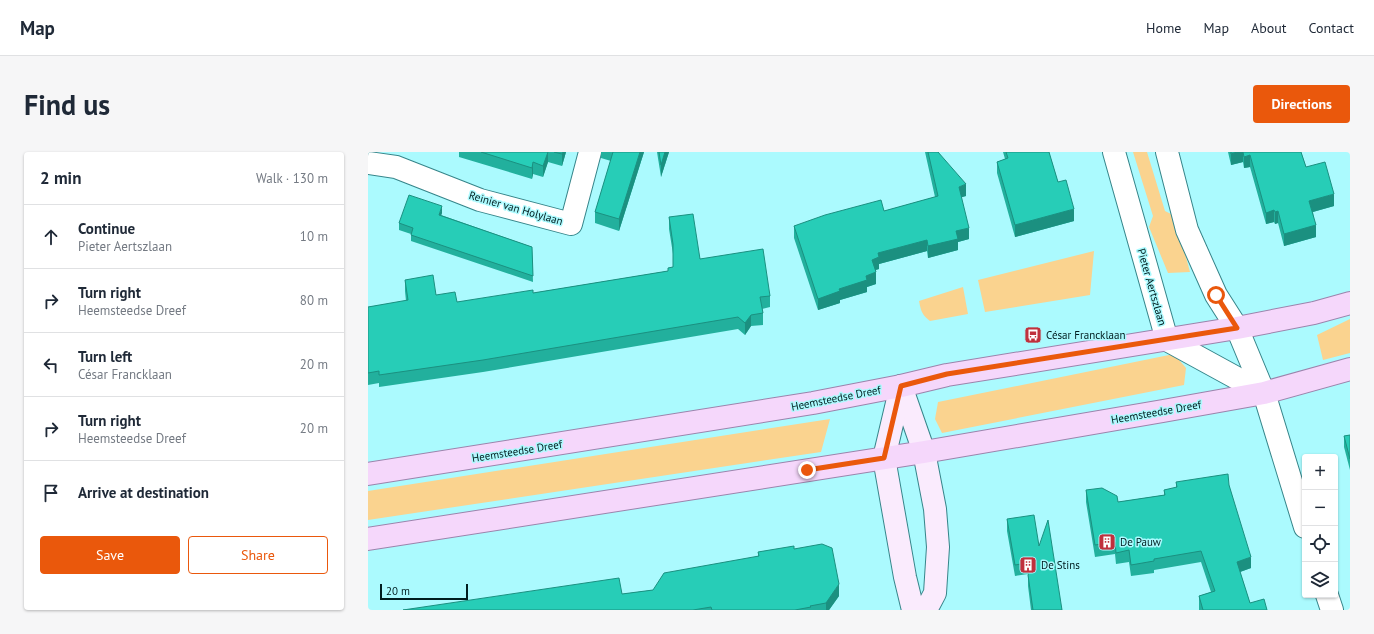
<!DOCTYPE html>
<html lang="en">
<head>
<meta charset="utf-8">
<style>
  body { margin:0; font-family:"PT Sans",sans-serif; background:#f6f6f7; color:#1f2937 }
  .controls { position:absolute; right:12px; bottom:12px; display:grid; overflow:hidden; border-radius:4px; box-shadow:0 1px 3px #0004 }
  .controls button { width:36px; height:36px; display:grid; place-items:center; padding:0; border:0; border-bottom:1px solid #e0e1e3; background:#fff; color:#1f2937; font:20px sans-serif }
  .scale { position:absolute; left:12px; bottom:10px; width:88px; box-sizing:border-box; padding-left:4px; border:2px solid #001d1f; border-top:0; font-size:11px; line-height:14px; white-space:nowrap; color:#001d1f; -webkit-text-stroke:3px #abfafe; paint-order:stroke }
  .stop { position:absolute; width:12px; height:12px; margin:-9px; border:3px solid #ea580c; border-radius:50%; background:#fff }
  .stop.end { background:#ea580c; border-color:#fff; box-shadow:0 1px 4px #0008 }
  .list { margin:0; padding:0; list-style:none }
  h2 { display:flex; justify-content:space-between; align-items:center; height:52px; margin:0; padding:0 16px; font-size:17px }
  h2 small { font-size:13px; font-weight:400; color:#747a83 }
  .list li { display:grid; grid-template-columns:26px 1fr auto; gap:12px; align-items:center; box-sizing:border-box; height:64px; padding:0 16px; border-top:1px solid #e0e1e3 }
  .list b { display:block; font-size:15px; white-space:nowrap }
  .list p { margin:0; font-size:13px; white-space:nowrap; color:#747a83 }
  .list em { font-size:13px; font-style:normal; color:#747a83 }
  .actions { display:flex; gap:8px; padding:12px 16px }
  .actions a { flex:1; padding:9px 0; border:1px solid #ea580c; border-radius:4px; text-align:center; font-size:14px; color:#ea580c }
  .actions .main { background:#ea580c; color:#fff }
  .icon { flex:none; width:22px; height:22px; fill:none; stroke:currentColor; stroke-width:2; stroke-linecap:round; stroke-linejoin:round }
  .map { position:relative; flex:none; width:982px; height:458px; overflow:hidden; border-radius:4px }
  header { display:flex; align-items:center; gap:24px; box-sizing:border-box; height:56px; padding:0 20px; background:#fff; border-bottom:1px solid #e0e1e3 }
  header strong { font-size:19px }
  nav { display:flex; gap:22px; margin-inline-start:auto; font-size:14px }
  .intro { display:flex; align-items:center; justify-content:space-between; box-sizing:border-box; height:96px; padding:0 24px }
  h1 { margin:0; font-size:28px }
  .button { padding:10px 18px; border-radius:4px; background:#ea580c; color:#fff; font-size:14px; font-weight:700 }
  main { display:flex; gap:24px; padding:0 24px }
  aside { flex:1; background:#fff; border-radius:4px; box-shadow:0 1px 3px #0004 }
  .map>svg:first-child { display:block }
</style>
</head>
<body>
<header>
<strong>Map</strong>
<nav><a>Home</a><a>Map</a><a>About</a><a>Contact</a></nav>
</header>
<div class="intro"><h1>Find us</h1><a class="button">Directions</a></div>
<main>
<aside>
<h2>2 min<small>Walk · 130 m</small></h2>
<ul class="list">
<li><svg class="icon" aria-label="ahead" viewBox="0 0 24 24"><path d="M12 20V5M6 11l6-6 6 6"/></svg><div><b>Continue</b><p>Pieter Aertszlaan</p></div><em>10 m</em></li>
<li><svg class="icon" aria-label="right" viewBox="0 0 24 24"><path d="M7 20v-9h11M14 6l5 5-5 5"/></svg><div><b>Turn right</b><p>Heemsteedse Dreef</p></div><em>80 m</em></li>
<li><svg class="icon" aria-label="left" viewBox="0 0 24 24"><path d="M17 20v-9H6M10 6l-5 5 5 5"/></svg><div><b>Turn left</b><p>César Francklaan</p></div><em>20 m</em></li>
<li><svg class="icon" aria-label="right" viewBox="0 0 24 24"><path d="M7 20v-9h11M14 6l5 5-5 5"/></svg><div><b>Turn right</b><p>Heemsteedse Dreef</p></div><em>20 m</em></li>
<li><svg class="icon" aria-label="arrive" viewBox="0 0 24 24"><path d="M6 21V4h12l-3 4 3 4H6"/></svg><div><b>Arrive at destination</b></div></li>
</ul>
<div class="actions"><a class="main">Save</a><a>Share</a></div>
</aside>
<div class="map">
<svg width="982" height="458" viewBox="0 0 982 458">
  <rect width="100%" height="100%" fill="#abfafe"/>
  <g fill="#fad38f">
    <path d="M 765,0 L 779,0 L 797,59 L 807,64 L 822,120 L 800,121 L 781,75 L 785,64 Z"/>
    <path d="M 726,99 L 722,143 L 617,160 L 610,128 Z"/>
    <path d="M 595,135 L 600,162 L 562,169 C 554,163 553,159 551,149 Z"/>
    <path d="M 982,167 L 982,201 L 955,208 L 949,183 Z"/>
    <path d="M 806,202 L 818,216 L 816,233 L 574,281 L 567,267 L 570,250 Z"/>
    <path d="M 462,267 L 453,300 L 0,368 L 0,339 Z"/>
  </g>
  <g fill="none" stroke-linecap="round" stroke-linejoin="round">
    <g stroke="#36858a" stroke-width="24">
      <g id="minor">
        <path d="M 0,11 L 28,15 L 112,48 L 203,72 L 222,0"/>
        <path d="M 896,241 L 937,375"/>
        <path d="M 959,443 L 964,458"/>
      </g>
    </g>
    <g stroke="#36858a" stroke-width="24">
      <g id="tertiary">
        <path d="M 746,0 L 799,188 L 896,241"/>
        <path d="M 799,0 L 819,78 L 848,143 L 869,176 L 896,241"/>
      </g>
    </g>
    <g stroke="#36858a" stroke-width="24">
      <g id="secondary">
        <path d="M 533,234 L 556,300 L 567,357 L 570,395 L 567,441 L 558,458"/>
        <path d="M 533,234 L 516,306 L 537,425 L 545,458"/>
      </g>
    </g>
    <g stroke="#9b84ac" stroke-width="24">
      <g id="primary">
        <path d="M 0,322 L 445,251 L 533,234 L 579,223 L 869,176 L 946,161 L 982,151"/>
        <path d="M 0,387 L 556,300 L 795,259 L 896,241 L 982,217"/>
      </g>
    </g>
    <use href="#minor" stroke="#fff" stroke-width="22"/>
    <use href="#tertiary" stroke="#fff" stroke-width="22"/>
    <use href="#secondary" stroke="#faebfd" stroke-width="22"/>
    <use href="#primary" stroke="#f5d7fb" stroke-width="22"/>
  </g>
  <g fill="#22b09d">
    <path d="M 91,0 L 198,0 L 194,14 L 180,10 L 175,25 L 165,22 L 164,27 L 91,5 Z"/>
    <path d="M 233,0 L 276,0 L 251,79 L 227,71 L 227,60 L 243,9 L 233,6 Z"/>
    <path d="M 289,0 L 301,0 L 293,25 Z"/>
    <path d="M 557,0 L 570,0 L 598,44 L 593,45 L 601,87 L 590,90 L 590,98 L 560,106 L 559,99 L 511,112 L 511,117 L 507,118 L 508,132 L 499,135 L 499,140 L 472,148 L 472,151 L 450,158 L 426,86 L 426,74 L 516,59 L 567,45 Z"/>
    <path d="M 635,0 L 681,0 L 690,30 L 706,69 L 647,85 L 629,21 L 629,10 L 637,7 Z"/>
    <path d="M 860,0 L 933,0 L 938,15 L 966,54 L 945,60 L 948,85 L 916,94 L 910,71 L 907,72 L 906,70 L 898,72 L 882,15 L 876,16 L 875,10 L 863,13 Z"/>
    <path d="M 74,61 L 73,63 L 164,95 L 165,130 L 43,89 L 43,82 L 31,78 L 31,71 Z"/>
    <path d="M 301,65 L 332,107 L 402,144 L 402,155 L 394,157 L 395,161 L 395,173 L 383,174 L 377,183 L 370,177 L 115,220 L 11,235 L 11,231 L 0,233 L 0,155 L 38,149 L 37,139 L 37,128 L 68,143 L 89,150 L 165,141 L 300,119 L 300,116 L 305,115 L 305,102 L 301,77 Z"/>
    <path d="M 982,283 L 982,318 L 976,295 L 976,284 Z"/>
    <path d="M 808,330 L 861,333 L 883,416 L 872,420 L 882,451 L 899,458 L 831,458 L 831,444 L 843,440 L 833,410 L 786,418 L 786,421 L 763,424 L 761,410 L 748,412 L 747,402 L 727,405 L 718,350 L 718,338 L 750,350 L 796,343 L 796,338 L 808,336 Z"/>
    <path d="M 639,367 L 671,394 L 694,458 L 663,458 L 660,434 L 660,422 L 647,424 L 639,379 Z"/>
    <path d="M 426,397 L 471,444 L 461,458 L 35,458 L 254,442 L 285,438 L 390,404 L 390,400 Z"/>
  </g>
  <g fill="#1b9080">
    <path d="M 180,0 L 180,10 L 175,25 L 175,14 Z"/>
    <path d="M 195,0 L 198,0 L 194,14 L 194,2 Z"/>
    <path d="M 272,0 L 276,0 L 251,79 L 251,67 Z"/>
    <path d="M 297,0 L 301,0 L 293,25 L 293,13 Z"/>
    <path d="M 869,0 L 875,0 L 875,10 L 863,13 L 863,2 Z"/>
    <path d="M 882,3 L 882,15 L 876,16 L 876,5 Z"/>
    <path d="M 165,10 L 165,22 L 164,27 L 164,16 Z"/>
    <path d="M 598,32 L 598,44 L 591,46 L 591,35 Z"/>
    <path d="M 966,42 L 966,54 L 941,61 L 941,49 Z"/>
    <path d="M 74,54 L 74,61 L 71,69 L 71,63 Z"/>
    <path d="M 706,57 L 706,69 L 647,85 L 647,73 Z"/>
    <path d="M 906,58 L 906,70 L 898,72 L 898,61 Z"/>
    <path d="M 910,59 L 910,71 L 907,72 L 907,60 Z"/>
    <path d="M 948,73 L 948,85 L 916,94 L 916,82 Z"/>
    <path d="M 601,76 L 601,87 L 590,90 L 590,98 L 560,106 L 560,94 L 588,79 Z"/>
    <path d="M 559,88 L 559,99 L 511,112 L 511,117 L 504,119 L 504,108 L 510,101 Z"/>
    <path d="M 508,120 L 508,132 L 499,135 L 499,140 L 472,148 L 472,151 L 450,158 L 450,147 L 471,137 L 498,124 Z"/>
    <path d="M 383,163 L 383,174 L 377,183 L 377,171 Z"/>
    <path d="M 883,405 L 883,416 L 869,421 L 869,410 Z"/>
    <path d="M 471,432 L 471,444 L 461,458 L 458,458 L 458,451 Z"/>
  </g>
  <g fill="#27cdb7" stroke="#1b9080">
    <path d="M 113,0 L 180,0 L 175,14 L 165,10 L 164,16 Z"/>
    <path d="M 186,0 L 195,0 L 194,2 Z"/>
    <path d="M 245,0 L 272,0 L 251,67 L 227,60 Z"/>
    <path d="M 291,0 L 297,0 L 293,13 Z"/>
    <path d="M 560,0 L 570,0 L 598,32 L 591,35 L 601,76 L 588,79 L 590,87 L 560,94 L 559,88 L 510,101 L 511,105 L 504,108 L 508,120 L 498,124 L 499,128 L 471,137 L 472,139 L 450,147 L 426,74 L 457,63 L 513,48 L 516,59 L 570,44 Z"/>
    <path d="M 638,0 L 681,0 L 690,30 L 698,28 L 706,57 L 647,73 L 629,10 L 640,6 Z"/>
    <path d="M 863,0 L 869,0 L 863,2 Z"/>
    <path d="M 875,0 L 933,0 L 938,15 L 957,10 L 966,42 L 941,49 L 948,73 L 916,82 L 910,59 L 907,60 L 906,58 L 898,61 L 882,3 L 876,5 Z"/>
    <path d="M 41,43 L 74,54 L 71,63 L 164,95 L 165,124 L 43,83 L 45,76 L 31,71 Z"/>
    <path d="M 325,62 L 332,107 L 395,97 L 402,144 L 392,145 L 395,161 L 383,163 L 377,171 L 370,165 L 115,208 L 11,223 L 11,219 L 0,221 L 0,155 L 40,148 L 37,128 L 65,123 L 68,143 L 87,140 L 89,150 L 165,138 L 165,141 L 300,119 L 300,116 L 305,115 L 305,92 L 301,65 Z"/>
    <path d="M 982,283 L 982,307 L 976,284 Z"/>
    <path d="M 860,322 L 861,333 L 883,405 L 869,410 L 882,451 L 896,447 L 899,458 L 835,458 L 831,444 L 847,439 L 833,399 L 786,407 L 786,409 L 763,413 L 761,398 L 748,401 L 747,390 L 727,393 L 718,338 L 734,336 L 749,344 L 750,350 L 797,343 L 796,338 L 809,335 L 808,330 Z"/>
    <path d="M 666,363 L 671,394 L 680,368 L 694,458 L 665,458 L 660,423 L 665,410 L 647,413 L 639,367 Z"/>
    <path d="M 454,392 L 464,396 L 471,432 L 458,451 L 442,454 L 443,455 L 427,458 L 344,458 L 343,455 L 325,458 L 35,458 L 251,426 L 254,442 L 285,438 L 296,421 L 391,404 L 390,400 L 426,394 L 426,397 Z"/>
  </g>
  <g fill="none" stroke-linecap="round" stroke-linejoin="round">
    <path stroke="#ea580c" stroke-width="5" d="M 439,318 L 516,306 L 533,234 L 579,222 L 869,176 L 848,143"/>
  </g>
  <defs>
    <g id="bus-square" transform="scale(0.9)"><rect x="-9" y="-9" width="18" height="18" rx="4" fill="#c0303d" stroke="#abfafe"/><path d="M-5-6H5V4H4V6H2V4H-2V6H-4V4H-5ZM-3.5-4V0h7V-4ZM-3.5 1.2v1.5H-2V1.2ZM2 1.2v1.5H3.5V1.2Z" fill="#fff"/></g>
    <g id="building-square" transform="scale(0.9)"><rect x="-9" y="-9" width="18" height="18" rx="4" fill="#c0303d" stroke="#abfafe"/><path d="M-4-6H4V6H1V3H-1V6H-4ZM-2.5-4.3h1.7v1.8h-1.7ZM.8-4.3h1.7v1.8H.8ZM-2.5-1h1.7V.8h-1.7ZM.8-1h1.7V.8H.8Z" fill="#fff"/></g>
  </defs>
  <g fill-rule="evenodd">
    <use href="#bus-square" x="665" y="183"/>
    <use href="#building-square" x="739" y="390"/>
    <use href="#building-square" x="660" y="413"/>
  </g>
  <g text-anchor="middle" stroke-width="3" stroke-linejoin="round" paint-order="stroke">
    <g font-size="11" fill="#001d1f" stroke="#abfafe">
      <text transform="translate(148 56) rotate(16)" y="4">Reinier van Holylaan</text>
      <text transform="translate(784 135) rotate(74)" y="4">Pieter Aertszlaan</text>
      <text transform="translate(468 246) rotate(-11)" y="4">Heemsteedse Dreef</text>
      <text transform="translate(788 260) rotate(-10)" y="4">Heemsteedse Dreef</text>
      <text transform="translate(149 299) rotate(-9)" y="4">Heemsteedse Dreef</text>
    </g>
    <g font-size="11" fill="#001d1f" stroke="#abfafe" text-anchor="start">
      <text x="678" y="187">César Francklaan</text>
      <text x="752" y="394">De Pauw</text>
      <text x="673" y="417">De Stins</text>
    </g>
  </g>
</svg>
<div class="controls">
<button>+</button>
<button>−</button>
<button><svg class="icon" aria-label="locate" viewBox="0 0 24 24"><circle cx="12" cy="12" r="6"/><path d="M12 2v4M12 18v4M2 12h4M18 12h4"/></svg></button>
<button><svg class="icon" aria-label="layers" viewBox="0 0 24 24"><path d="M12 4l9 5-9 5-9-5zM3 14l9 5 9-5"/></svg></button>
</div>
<div class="scale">20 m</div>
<div class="stop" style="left:848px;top:143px"></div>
<div class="stop end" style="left:439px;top:318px"></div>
</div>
</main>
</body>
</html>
